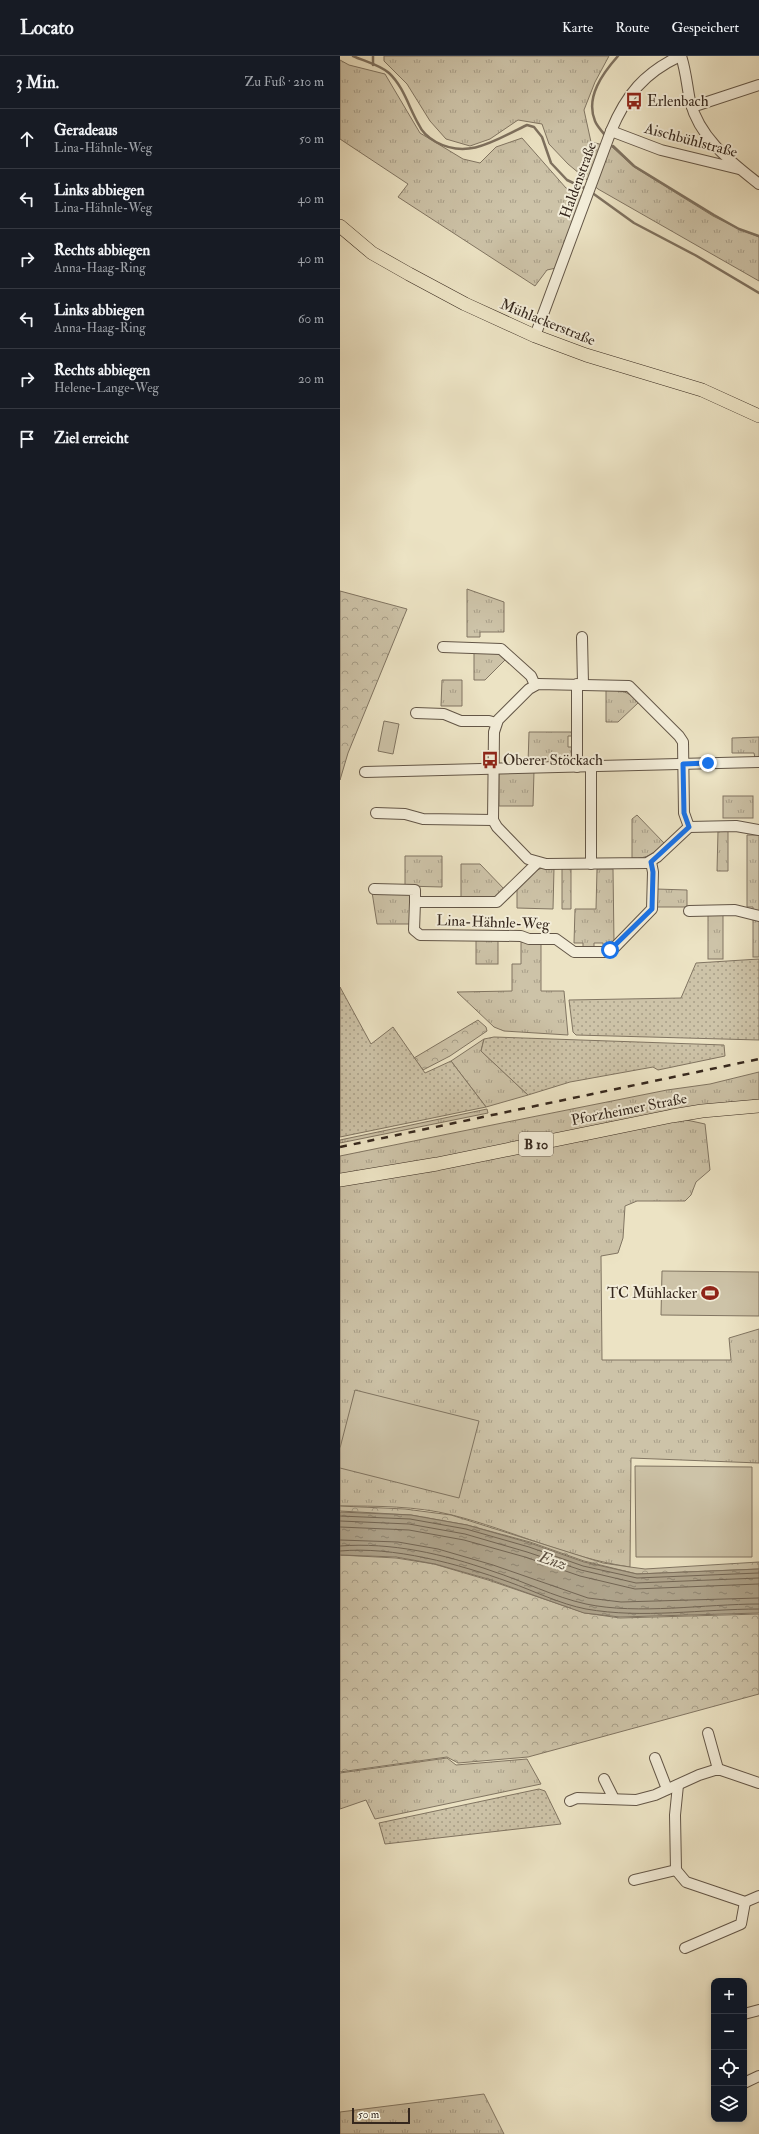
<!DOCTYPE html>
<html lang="de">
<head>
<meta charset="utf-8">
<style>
  body { margin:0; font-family:"IM FELL Double Pica",serif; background:#20242c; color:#f1f3f6 }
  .controls { position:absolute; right:12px; bottom:12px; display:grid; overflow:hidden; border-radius:8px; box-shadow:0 2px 6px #0003 }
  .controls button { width:36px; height:36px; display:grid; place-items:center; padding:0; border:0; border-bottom:1px solid #363941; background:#171b24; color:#f1f3f6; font:20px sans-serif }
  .scale { position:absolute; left:12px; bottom:10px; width:58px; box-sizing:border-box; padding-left:4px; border:2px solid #35271d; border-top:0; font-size:11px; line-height:14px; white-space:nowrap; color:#35271d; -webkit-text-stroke:3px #f3edd9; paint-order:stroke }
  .stop { position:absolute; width:12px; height:12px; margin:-9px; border:3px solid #1a73e8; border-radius:50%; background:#fff }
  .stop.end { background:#1a73e8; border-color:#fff; box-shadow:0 1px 4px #0008 }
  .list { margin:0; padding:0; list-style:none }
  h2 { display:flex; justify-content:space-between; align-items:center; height:52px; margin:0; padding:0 16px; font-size:17px }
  h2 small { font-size:13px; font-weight:400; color:#9ea1a6 }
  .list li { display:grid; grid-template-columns:26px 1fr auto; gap:12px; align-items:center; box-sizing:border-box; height:60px; padding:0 16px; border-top:1px solid #363941 }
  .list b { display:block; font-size:15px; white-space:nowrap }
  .list p { margin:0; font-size:13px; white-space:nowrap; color:#9ea1a6 }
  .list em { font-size:13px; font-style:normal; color:#9ea1a6 }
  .icon { flex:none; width:22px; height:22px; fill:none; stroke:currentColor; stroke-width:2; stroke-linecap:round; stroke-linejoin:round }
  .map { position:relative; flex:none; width:419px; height:2078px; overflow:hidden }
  header { display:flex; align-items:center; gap:24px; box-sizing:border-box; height:56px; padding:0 20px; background:#171b24; border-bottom:1px solid #363941 }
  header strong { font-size:19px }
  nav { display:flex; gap:22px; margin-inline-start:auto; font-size:14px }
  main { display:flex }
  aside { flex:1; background:#171b24 }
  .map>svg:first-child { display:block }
</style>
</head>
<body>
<header>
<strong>Locato</strong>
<nav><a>Karte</a><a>Route</a><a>Gespeichert</a></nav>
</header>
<main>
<aside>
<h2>3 Min.<small>Zu Fuß · 210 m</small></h2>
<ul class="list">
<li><svg class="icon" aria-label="ahead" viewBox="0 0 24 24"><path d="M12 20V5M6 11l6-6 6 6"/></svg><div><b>Geradeaus</b><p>Lina-Hähnle-Weg</p></div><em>50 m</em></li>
<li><svg class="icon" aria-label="left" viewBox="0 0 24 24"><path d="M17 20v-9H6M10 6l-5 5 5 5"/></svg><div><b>Links abbiegen</b><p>Lina-Hähnle-Weg</p></div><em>40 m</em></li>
<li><svg class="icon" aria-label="right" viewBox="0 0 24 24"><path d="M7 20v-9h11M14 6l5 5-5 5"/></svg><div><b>Rechts abbiegen</b><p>Anna-Haag-Ring</p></div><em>40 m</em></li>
<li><svg class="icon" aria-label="left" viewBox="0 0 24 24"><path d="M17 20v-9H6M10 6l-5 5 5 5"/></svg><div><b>Links abbiegen</b><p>Anna-Haag-Ring</p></div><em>60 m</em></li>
<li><svg class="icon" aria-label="right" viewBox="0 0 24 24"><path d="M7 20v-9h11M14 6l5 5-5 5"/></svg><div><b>Rechts abbiegen</b><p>Helene-Lange-Weg</p></div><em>20 m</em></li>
<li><svg class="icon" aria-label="arrive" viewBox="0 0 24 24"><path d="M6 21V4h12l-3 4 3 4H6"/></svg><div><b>Ziel erreicht</b></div></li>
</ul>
</aside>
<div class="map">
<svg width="419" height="2078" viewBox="0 0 419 2078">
  <defs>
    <pattern id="grass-tufts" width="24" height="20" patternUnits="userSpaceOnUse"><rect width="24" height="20" fill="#cdc3a8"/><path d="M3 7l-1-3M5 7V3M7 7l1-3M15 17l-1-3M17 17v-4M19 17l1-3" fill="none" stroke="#a79e88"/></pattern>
    <pattern id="forest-crowns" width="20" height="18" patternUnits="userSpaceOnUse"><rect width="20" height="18" fill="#cdc3a8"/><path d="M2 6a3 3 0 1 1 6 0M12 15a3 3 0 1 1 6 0" fill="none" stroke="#a79e88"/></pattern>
    <pattern id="garden-dots" width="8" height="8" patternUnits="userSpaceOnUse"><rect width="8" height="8" fill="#cdc3a8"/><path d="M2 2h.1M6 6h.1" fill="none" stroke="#a79e88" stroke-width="1.8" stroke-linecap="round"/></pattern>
    <pattern id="water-ripples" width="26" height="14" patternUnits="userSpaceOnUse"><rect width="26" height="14" fill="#aea38b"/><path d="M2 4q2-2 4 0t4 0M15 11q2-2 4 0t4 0" fill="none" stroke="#8e8571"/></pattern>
  </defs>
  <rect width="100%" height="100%" fill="#ece3c4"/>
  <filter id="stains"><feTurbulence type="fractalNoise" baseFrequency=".005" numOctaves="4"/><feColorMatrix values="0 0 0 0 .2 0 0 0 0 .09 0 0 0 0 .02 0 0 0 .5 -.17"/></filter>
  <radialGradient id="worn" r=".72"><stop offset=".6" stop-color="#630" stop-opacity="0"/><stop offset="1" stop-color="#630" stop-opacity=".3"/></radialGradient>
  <g fill="url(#grass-tufts)" stroke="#817562">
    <path d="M 44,0 L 269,0 L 255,26 L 244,54 L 251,86 L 272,91 L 294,111 L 373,160 L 399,173 L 419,181 L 419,225 L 258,133 L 228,108 L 209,88 L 202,68 L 178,64 L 150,83 L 130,90 L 106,83 L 90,65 L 67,28 L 44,5 Z"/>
    <path d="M 0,4 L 9,9 L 45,18 L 80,77 L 123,103 L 140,107 L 156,91 L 182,82 L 226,132 L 244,142 L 216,212 L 207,214 L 195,230 L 58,141 L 68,128 L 0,83 Z"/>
    <path d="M 127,533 L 164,546 L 164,576 L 140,576 L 140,581 L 127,581 Z"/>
    <path d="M 134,595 L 157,595 L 168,601 L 145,624 L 134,624 Z"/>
    <path d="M 102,624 L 122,624 L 122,650 L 101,650 Z"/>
    <path d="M 266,634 C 281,634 288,635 299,646 L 278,666 L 266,666 Z"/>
    <path d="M 189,676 L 234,676 L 234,680 L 228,680 L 228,691 L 233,691 L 233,707 L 188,708 Z"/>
    <path d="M 419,681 L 419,702 L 415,702 L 414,697 L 392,697 L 392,682 Z"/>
    <path d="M 194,715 L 193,750 L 159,750 L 159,716 Z"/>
    <rect x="383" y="740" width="30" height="22"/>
    <path d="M 297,759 L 324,787 C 313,798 308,803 292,802 L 292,763 Z"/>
    <path d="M 378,775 L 388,775 L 388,815 L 377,815 Z"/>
    <path d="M 407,779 L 419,779 L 419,857 L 413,857 L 413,851 L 407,851 Z"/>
    <path d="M 65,800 L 102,800 L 102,831 L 65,830 Z"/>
    <path d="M 121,808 L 140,808 L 166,835 L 153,843 L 121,843 Z"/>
    <path d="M 202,812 L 214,812 L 213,853 L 177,852 L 177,832 L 197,814 Z"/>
    <path d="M 222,812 L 231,813 L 231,853 L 222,853 Z"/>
    <path d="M 257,813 L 273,813 L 274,887 L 263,892 L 263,887 L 254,887 L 254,892 L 243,892 L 243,887 L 234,887 L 235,853 L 256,853 Z"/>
    <path d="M 316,833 L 347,834 L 347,851 L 316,851 Z"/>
    <path d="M 32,836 L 72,837 L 71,868 L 37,868 Z"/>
    <rect x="368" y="857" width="15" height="46"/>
    <rect x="413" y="863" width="6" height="38"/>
    <rect x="136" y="883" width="22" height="25"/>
    <path d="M 181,886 L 201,886 L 201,935 L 224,935 L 228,979 L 164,975 L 154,971 L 117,936 L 172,935 L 172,908 L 181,908 Z"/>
    <path d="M 144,983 L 141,995 L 188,1039 L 146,1051 L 111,1005 Z"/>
    <path d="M 419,1016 L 419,1044 L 367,1049 L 94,1104 L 0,1119 L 0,1100 L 167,1066 L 327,1034 L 370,1028 Z"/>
    <path d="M 147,1053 L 148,1057 L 0,1087 L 0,1084 Z"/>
    <path d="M 342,1063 L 365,1068 L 370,1114 L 356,1126 L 351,1139 L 345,1145 L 297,1145 L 285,1150 L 283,1182 L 278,1197 L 261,1200 L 262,1304 L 391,1304 L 389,1282 L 419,1273 L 419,1407 L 291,1402 L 290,1511 C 228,1502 172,1474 112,1459 C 77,1450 36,1450 0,1450 L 0,1130 Z"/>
    <path d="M 107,1702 L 116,1709 L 187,1703 L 201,1728 L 35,1763 L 26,1744 L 0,1753 L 0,1717 Z"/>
    <path d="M 144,2038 L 164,2078 L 0,2078 L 0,2056 Z"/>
  </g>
  <g fill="url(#forest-crowns)" stroke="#817562">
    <path d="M 0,535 L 67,553 L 8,697 L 0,724 Z"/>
    <path d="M 138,964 L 146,971 L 147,975 L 110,1000 L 83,1014 L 74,1002 Z"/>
    <path d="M 0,1450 L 65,1453 L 111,1459 L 263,1507 L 290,1511 L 305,1513 L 419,1506 L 419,1513 L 297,1518 L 244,1505 L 190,1486 L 127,1469 L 71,1459 L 0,1455 Z"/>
    <path d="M 0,1499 L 56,1502 L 94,1508 L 148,1524 L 245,1557 L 280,1562 L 419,1558 L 419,1638 L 188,1701 L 118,1707 L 107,1701 L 0,1716 Z"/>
  </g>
  <g fill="#cdc3a8" stroke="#817562">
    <path d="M 44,665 L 59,668 L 53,698 L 38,695 Z"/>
    <path d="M 322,1215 L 419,1216 L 419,1260 L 321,1259 Z"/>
    <path d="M 15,1334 L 139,1365 L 119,1442 L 0,1412 L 0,1392 Z"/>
    <path d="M 295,1410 L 412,1411 L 412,1501 L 296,1501 Z"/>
  </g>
  <g fill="url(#garden-dots)" stroke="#817562">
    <path d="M 419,903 L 419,984 L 236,979 L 233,976 L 229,944 L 341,942 L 356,907 Z"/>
    <path d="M 0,931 L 31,988 L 53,971 L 85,1017 L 111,1005 L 146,1051 L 0,1081 Z"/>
    <path d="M 154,981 L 384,989 L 385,1000 L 318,1014 L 313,1011 L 230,1026 L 188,1039 L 141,995 L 144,983 Z"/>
    <path d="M 199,1733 L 205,1735 L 221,1768 L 45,1788 L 39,1767 Z"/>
  </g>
  <path fill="url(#water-ripples)" stroke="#7e715f" d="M 0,1456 L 71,1459 L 127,1469 L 190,1487 L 244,1506 L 297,1518 L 419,1513 L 419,1557 L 280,1561 L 244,1557 L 148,1523 L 95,1508 L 56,1501 L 0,1499 Z"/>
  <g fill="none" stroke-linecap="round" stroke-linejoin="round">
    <g stroke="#726554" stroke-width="1">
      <path d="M 0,1460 L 70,1463 L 126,1473 L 189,1491 L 243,1510 L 297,1522 L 419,1517"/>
      <path d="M 0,1465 L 69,1468 L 125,1478 L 187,1496 L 241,1514 L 296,1527 L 419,1522"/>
      <path d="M 0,1471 L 69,1474 L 124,1484 L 185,1501 L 240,1520 L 295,1533 L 419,1528"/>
      <path d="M 0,1484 L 58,1486 L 98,1493 L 153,1509 L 248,1542 L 281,1546 L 419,1542"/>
      <path d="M 0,1490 C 51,1486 104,1498 152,1515 C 183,1525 214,1541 246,1548 C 298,1559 365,1548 419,1548"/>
      <path d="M 0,1495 C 53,1490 119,1508 169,1526 C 194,1535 220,1548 246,1553 C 303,1563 362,1553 419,1553"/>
    </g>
    <g stroke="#7e715f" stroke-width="2.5">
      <path d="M 13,0 C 24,5 40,9 49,17 C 64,31 69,52 79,69 C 82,76 89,82 96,86 C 129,104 157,83 187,69 L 194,71 L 202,81 L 211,107 L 227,124 L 246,133"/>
      <path d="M 33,0 L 33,9"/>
      <path d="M 264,78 C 261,74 257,70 255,65 C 245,41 263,17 278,0"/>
      <path d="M 273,90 L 294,110 L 374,159 L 399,173 L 419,180"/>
      <path d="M 251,136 L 294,167 L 355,199 L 419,237"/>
    </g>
    <g stroke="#635647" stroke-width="12">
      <g id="minor">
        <path d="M 341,0 C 346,15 347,30 350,45 C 360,83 390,105 419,128"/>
        <path d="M 352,51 L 419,29"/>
        <path d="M 271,75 L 321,94 L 399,113"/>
        <path d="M 195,280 L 271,75 C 286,39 304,17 340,0"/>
        <path d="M 242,581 L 243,628"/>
        <path d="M 103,591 L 161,593 L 191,620 L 195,629"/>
        <path d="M 76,657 L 104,658 L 121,665 L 149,665 L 156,667"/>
        <path d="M 237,711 L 237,628"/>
        <path d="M 25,716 L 419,706"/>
        <path d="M 36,757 L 65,758 L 83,763 L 153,764"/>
        <path d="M 349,771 L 344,757 L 343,686 L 339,680 L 289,630 L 198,628 L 189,633 L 158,664 L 154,676 L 153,764 L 157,771 L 188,803 L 206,808 L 307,807 L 317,801 L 349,771 L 396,770 L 419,774"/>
        <path d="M 197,807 L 157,846 L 75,846 L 74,874 L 80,879 L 181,880 L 189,883 L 216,883 L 234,896 L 264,896 L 275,891 L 312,853 L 313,816 L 311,806"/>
        <path d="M 251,808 L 251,710"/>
        <path d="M 34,833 L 75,834 L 75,846"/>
        <path d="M 349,855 L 395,854 L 419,860"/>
        <path d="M 368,1677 L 378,1713"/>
        <path d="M 315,1702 L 327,1733"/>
        <path d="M 264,1723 L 274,1743"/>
        <path d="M 338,1729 L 335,1759 L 336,1814 L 346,1826 L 405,1846 L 419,1840"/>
        <path d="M 230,1745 L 237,1742 L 296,1744 L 315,1739 L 359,1719 L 378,1713 L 419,1727"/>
        <path d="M 294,1824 L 336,1814"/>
        <path d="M 345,1892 L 401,1868 L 405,1846"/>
        <path d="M 404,1958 L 419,1954"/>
        <path d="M 404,2027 L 419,2020"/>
      </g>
    </g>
    <g stroke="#35271d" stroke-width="14">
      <g id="major">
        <path d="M 0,170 L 32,197 L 69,218 L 125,248 L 195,280 L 246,299 L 362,334 L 419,360"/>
        <path d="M 0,1124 L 97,1108 L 332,1060 L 362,1055 L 419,1050"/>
      </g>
    </g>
    <use href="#minor" stroke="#f3edd9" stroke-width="10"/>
    <use href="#major" stroke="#ece3c4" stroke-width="13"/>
    <path stroke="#35271d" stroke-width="2.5" stroke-dasharray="7 7" stroke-linecap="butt" d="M 0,1091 L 419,1003"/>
  </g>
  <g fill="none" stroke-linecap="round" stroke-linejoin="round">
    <path stroke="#1a73e8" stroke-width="5" d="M 270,894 L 312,853 L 313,816 L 311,806 L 349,771 L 344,757 L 343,708 L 368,707"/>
  </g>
  <defs>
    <g id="bus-bare" transform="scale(1.38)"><path d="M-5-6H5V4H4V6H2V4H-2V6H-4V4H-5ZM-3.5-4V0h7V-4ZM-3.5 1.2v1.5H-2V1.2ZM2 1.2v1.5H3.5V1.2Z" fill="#8f2418" stroke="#f3edd9" stroke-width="2.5" paint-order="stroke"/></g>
    <g id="stadium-bare" transform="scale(1.38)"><path d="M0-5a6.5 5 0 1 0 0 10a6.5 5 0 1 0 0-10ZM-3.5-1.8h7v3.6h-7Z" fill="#8f2418" stroke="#f3edd9" stroke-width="2.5" paint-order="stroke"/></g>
  </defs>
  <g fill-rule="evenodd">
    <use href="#bus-bare" x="294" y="45"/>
    <use href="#bus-bare" x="150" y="704"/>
    <use href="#stadium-bare" x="370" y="1237"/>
  </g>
  <g text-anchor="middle" stroke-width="4" stroke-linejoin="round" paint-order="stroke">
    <rect fill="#f3edd9" stroke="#6e6255" stroke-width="1" x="179" y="1076" width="34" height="24" rx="3"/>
    <g font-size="14" font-weight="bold" fill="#35271d">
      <text x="196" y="1093">B 10</text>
    </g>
    <g font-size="15" fill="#35271d" stroke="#f3edd9" text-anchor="start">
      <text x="307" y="50">Erlenbach</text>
      <text x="163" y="709">Oberer Stöckach</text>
      <text x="357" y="1242" text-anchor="end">TC Mühlacker</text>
    </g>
    <g font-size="15" fill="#35271d" stroke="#f3edd9">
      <text transform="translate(351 84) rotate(15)" y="5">Aischbühlstraße</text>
      <text transform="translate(238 124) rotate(-70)" y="5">Haldenstraße</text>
      <text transform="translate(208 266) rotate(22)" y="5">Mühlackerstraße</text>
      <text transform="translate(153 866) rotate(2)" y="5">Lina-Hähnle-Weg</text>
      <text transform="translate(289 1053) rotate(-11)" y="5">Pforzheimer Straße</text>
    </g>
    <g font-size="16" font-style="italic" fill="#594c3e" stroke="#f3edd9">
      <text transform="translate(213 1504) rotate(19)" y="6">Enz</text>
    </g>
  </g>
  <rect width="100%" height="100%" filter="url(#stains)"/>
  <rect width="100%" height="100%" fill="url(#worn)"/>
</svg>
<div class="controls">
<button>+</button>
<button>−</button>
<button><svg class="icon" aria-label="locate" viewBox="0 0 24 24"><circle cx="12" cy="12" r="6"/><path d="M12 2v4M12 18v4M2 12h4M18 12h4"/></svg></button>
<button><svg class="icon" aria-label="layers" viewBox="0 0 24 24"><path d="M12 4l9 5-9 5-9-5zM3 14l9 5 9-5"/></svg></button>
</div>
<div class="scale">50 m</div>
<div class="stop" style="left:270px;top:894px"></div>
<div class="stop end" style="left:368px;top:707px"></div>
</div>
</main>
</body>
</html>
